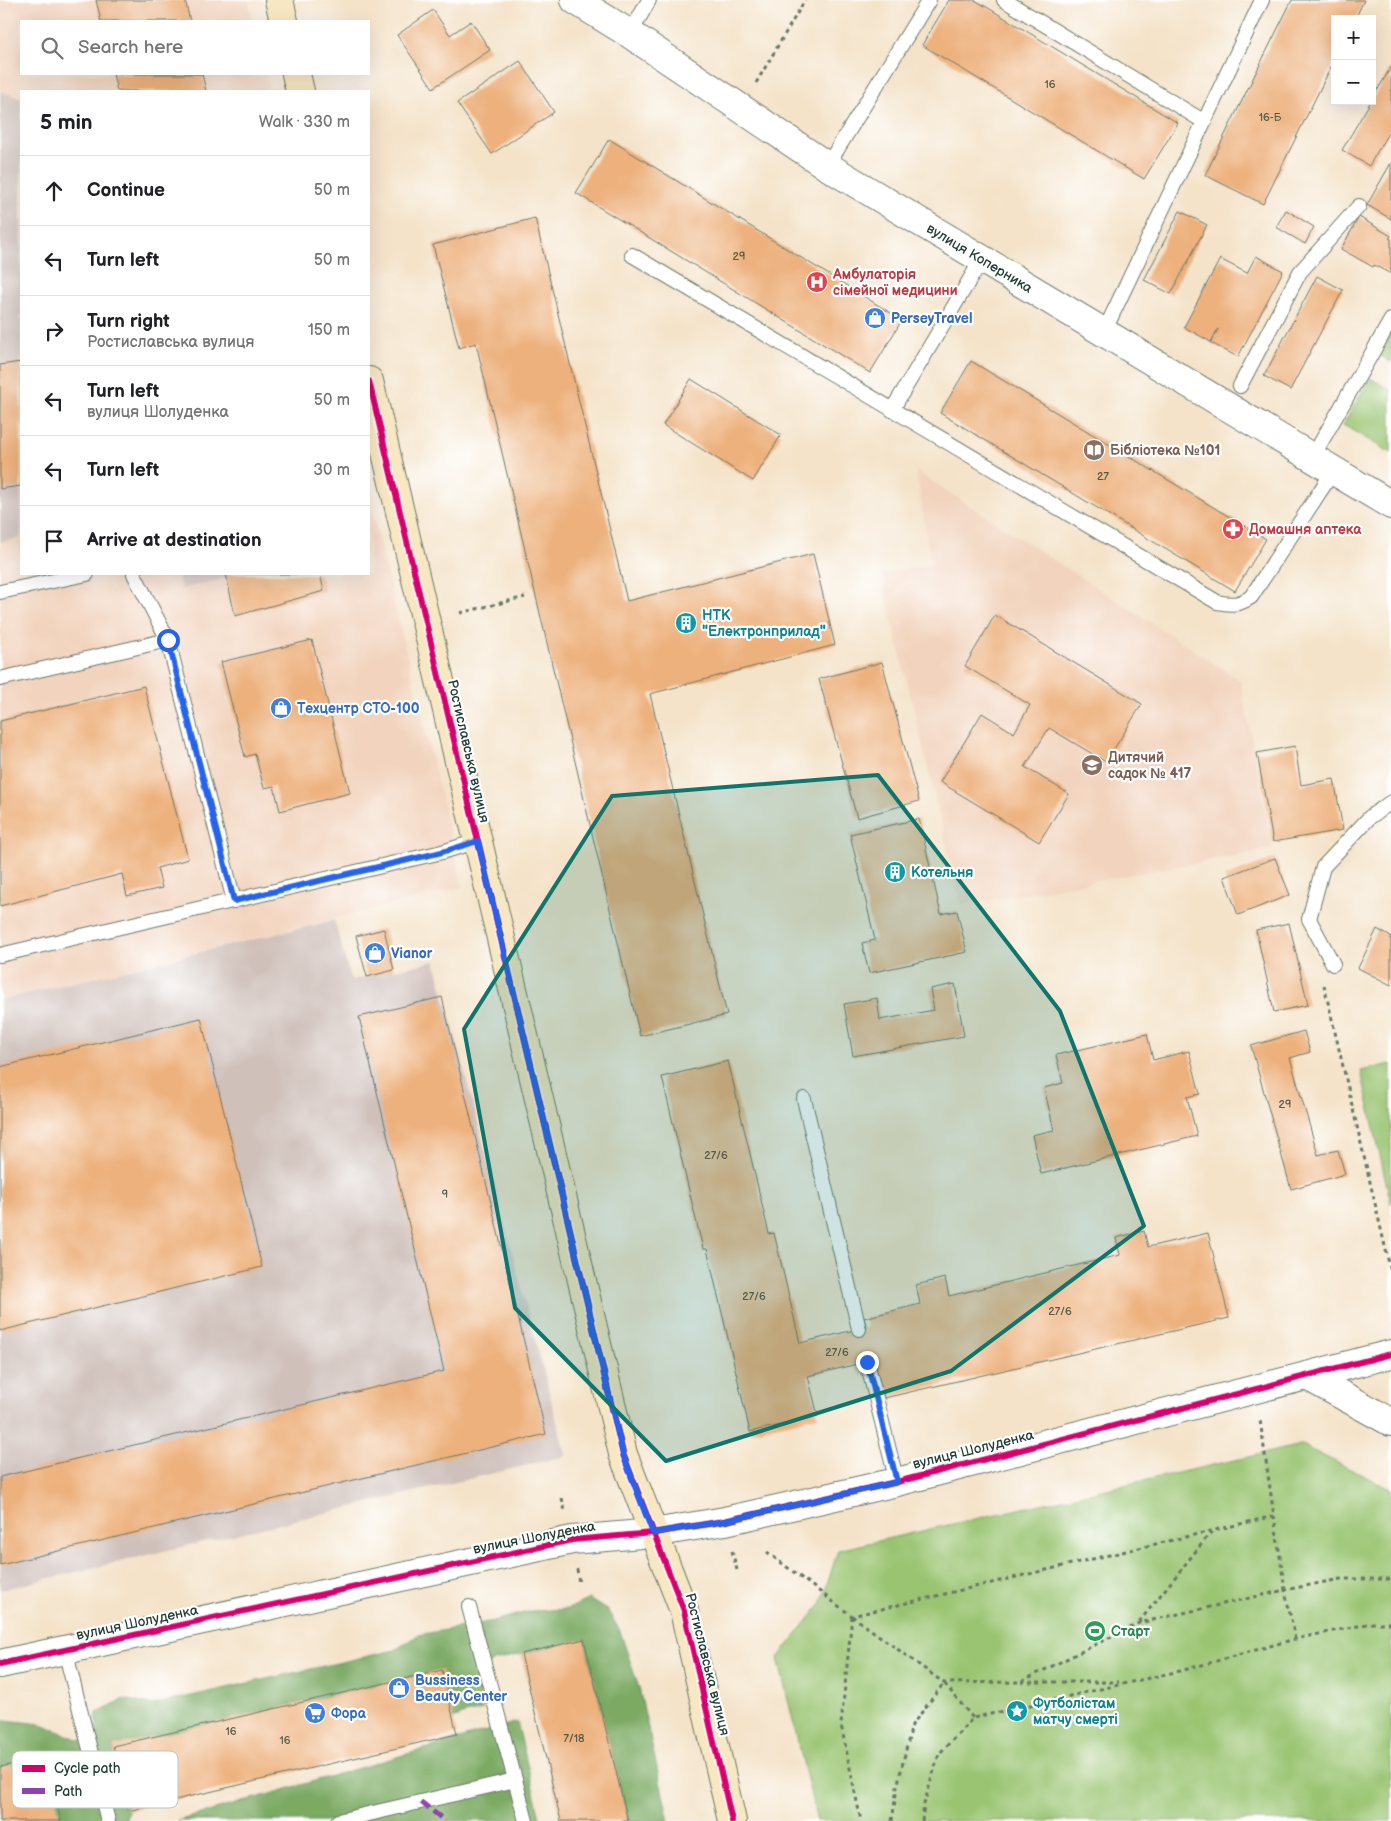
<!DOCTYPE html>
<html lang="en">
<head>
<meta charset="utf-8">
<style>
  body { margin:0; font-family:"Balsamiq Sans",sans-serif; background:#f2f2f2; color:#202124 }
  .controls { position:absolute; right:15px; top:15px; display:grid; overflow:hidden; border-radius:0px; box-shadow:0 5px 20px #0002 }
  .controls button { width:45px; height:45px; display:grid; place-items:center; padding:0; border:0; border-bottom:1px solid #e0e0e0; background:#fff; color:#202124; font:25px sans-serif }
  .stop { position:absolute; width:15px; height:15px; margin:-11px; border:4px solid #2563eb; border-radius:50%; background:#fff }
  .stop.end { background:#2563eb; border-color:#fff; box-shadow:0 1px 5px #0008 }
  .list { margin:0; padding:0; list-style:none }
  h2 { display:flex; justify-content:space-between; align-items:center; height:65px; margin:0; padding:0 20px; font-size:21px }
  h2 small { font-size:16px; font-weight:400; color:#757577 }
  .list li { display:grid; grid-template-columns:32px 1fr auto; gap:15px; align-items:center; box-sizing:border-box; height:70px; padding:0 20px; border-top:1px solid #e0e0e0 }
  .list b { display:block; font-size:19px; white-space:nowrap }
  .list p { margin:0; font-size:16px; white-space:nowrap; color:#757577 }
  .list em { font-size:16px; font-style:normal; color:#757577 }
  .icon { flex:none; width:28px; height:28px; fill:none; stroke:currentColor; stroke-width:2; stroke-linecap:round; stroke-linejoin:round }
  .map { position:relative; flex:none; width:1391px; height:1821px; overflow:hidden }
  .search { position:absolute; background:#fff; box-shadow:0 5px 20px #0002; left:20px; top:20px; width:350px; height:55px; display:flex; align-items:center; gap:12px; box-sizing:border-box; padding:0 18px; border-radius:0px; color:#757577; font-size:19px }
  .panel { position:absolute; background:#fff; box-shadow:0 5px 20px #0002; left:20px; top:90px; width:350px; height:485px; border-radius:0px }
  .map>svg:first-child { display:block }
</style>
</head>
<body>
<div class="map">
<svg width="1391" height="1821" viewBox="0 0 1391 1821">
  <rect width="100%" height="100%" fill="#fff"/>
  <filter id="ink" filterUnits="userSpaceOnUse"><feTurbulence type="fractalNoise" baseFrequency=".02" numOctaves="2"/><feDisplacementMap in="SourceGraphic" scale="10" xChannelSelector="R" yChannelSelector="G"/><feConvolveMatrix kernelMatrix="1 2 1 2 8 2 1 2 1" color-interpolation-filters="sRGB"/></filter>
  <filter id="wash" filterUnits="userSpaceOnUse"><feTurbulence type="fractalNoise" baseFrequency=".0096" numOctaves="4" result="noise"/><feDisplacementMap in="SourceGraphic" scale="20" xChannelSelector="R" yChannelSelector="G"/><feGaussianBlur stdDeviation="1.12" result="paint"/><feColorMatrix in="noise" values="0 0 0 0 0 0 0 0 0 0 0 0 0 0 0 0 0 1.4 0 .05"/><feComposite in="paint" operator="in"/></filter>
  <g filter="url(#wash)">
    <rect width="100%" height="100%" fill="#f4e3c9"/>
    <g fill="#f2d4be">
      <path d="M 0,0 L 248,0 L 253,21 L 21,21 L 21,74 L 266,74 L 270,91 L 21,91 L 21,98 L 0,91 Z"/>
      <path d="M 916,471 L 1240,680 L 1273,849 L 961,905 L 881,574 L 931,565 Z"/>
      <path d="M 369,498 L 463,887 L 0,1000 L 0,542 L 21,538 L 21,574 L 178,574 L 182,589 L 227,578 L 226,574 L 369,574 Z"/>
    </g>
    <g fill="#cfc0ba">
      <path d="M 0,91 L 21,98 L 21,538 L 0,542 Z"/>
      <path d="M 178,574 L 226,574 L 227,578 L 181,589 Z"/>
      <path d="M 334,920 L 351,980 L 435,961 L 566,1456 L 0,1590 L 0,1000 Z"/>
    </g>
    <g fill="#9ac471" stroke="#5c8052">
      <path d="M 1391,332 L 1391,362 L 1378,354 Z"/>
      <path d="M 1370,378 L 1391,390 L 1391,453 L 1343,425 Z"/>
      <path d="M 1391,1064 L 1391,1204 L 1361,1071 Z"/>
      <path d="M 1301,1445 L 1391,1489 L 1391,1821 L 817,1821 L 778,1658 L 821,1604 L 838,1550 Z"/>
    </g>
    <g fill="#7baa63" stroke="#4d744c">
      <path d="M 589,1599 L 608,1611 L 620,1631 L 639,1688 L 669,1821 L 628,1821 L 584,1639 L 494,1661 L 477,1678 L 483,1710 L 465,1714 L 453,1719 L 441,1670 L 113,1746 L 128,1811 L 125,1821 L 0,1821 L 0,1721 L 5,1720 L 42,1724 L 79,1740 L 96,1736 L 97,1712 L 124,1699 L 151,1705 L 395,1650 L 418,1635 L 494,1621 L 531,1611 L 568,1609 Z"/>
      <path d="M 517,1722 L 541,1821 L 177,1821 Z"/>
    </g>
    <g id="blocks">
      <g fill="#edb17d">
        <path d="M 96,0 L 185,0 L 190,21 L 101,21 Z"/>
        <path d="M 949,0 L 975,0 L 1178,123 L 1144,179 L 922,45 Z"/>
        <path d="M 1292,0 L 1364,0 L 1355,19 L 1335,19 L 1335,59 L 1263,204 L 1205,175 Z"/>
        <path d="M 433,10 L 450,35 L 471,21 L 490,50 L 433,88 L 397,35 Z"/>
        <path d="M 520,61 L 554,112 L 492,154 L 457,103 Z"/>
        <path d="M 1391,67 L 1391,128 L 1369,166 L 1342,150 Z"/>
        <path d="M 113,74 L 202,74 L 206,91 L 117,91 Z"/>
        <path d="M 609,139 L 902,320 L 870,373 L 576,193 Z"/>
        <path d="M 1391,163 L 1391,219 L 1367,205 Z"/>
        <path d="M 1286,210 L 1314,227 L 1305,244 L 1276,227 Z"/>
        <path d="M 1180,211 L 1207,225 L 1171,294 L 1144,280 Z"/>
        <path d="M 1359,217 L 1391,236 L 1389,238 L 1391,239 L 1391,274 L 1374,265 L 1373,267 L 1341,249 Z"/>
        <path d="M 535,218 L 627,601 L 813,554 L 835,645 L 650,694 L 727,1015 L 640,1036 L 476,343 L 459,348 L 433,245 Z"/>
        <path d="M 1256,256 L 1283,271 L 1238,357 L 1211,343 L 1218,329 L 1211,342 L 1184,327 L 1220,259 L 1247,273 Z"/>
        <path d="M 1317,276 L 1343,290 L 1290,390 L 1264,376 Z"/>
        <path d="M 971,361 L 1266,539 L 1235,591 L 940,413 Z"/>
        <path d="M 21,362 L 21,486 L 0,489 L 0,365 Z"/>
        <path d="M 691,379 L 781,435 L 753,481 L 663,425 Z"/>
        <path d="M 226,574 L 320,574 L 324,591 L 235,616 Z"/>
        <path d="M 995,615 L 1142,704 L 1106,762 L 1049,728 L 1025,767 L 1069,794 L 1039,842 L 940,782 L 982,713 L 1014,733 L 1030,705 L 965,666 Z"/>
        <path d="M 312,640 L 350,793 L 280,811 L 274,786 L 264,788 L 255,754 L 245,757 L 221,662 Z"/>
        <path d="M 882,662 L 919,801 L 857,818 L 819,679 Z"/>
        <path d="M 144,686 L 188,859 L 157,868 L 162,888 L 127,896 L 122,874 L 0,906 L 0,721 Z"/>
        <path d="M 1295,746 L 1301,785 L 1334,779 L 1343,830 L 1273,842 L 1257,753 Z"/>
        <path d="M 919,819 L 941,914 L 957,911 L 967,952 L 869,973 L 862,943 L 875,940 L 850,834 Z"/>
        <path d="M 1275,858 L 1290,895 L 1238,915 L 1224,877 Z"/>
        <path d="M 1289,923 L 1308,1005 L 1274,1012 L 1256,930 Z"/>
        <path d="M 384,929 L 394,970 L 367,977 L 356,936 Z"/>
        <path d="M 1377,929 L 1391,937 L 1391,985 L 1358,968 Z"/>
        <path d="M 955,984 L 964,1036 L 853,1056 L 844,1004 L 877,998 L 880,1020 L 934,1010 L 930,989 Z"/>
        <path d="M 442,997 L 546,1434 L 0,1565 L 0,1477 L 444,1371 L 359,1017 Z"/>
        <path d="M 201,1018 L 262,1267 L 0,1331 L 0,1067 Z"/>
        <path d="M 1304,1031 L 1310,1052 L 1290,1058 L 1318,1155 L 1338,1150 L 1345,1174 L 1291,1189 L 1251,1046 Z"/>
        <path d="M 1147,1034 L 1153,1060 L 1189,1051 L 1200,1094 L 1187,1097 L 1197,1136 L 1041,1174 L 1032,1135 L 1054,1130 L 1044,1088 L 1063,1083 L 1056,1055 Z"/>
        <path d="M 728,1061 L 769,1234 L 774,1233 L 800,1343 L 867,1327 L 864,1318 L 920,1304 L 916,1285 L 945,1278 L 949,1296 L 1120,1255 L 1116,1238 L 1144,1231 L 1148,1247 L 1208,1233 L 1229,1318 L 884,1398 L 874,1360 L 808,1376 L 818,1416 L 750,1432 L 707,1249 L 703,1249 L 662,1077 Z"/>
        <path d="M 584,1639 L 628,1821 L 561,1821 L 521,1654 Z"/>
        <path d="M 442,1670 L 457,1734 L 128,1811 L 113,1746 Z"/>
        <path d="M 46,1757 L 61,1821 L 0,1821 L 0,1767 Z"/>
      </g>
    </g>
  </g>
  <g filter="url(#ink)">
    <use href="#blocks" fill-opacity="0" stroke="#6a7768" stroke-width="1"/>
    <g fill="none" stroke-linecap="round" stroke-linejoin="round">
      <g stroke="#6a7768" stroke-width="16">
        <g id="lane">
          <path d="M 1004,0 L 1203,121"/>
          <path d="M 630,34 L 649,0"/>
          <path d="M 827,166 L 929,0"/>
          <path d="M 632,255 L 1217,602 C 1231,605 1239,605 1251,597 L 1334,470"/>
          <path d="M 1104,332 L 1262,0"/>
          <path d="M 1240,386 L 1300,272 L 1359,206"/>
          <path d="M 892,410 L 982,259"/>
          <path d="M 1312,458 L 1391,320"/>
          <path d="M 134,574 L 168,640 L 234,901"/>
          <path d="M 0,592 L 87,574"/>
          <path d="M 0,679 L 168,640"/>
          <path d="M 0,955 L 442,852 L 478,841"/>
          <path d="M 1333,964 L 1309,919 L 1323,867 L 1370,817 L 1391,802"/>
          <path d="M 804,1099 L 859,1329"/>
          <path d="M 867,1362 L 897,1482"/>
          <path d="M 469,1607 L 526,1821"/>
          <path d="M 65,1650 L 108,1821"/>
          <path d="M 338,1821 L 515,1780"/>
        </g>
      </g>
      <g stroke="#6a7768" stroke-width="30">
        <g id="street">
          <path id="s1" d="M 575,0 L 630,34 L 827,166 L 1391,505"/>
          <path d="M 1307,1376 L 1391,1422"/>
          <path d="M 0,1664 L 572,1540 L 653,1533 L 725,1521 L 897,1482 L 1391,1354"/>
        </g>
      </g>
      <g stroke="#6a7768" stroke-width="30">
        <g id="secondary">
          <path d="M 279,0 L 284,21"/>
          <path d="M 296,74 L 300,91"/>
          <path d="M 369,381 L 623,1454 L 684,1611 L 732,1821"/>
        </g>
      </g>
      <g stroke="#6a7768" stroke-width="3" stroke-dasharray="4 4" stroke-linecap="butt">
        <path d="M 756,83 L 805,0"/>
        <path d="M 460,613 L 525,597"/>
        <path d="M 1324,985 L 1391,1272"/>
        <path d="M 562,1498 L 565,1511"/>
        <path d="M 732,1551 L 737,1570"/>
        <path d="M 767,1552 L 852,1616 L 1274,1516 L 1260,1420"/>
        <path d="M 577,1569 L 579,1583"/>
        <path d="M 852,1616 L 944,1683 L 1020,1682 L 1139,1623 L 1285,1590 L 1274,1516"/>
        <path d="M 852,1616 L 841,1725 L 861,1821"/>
        <path d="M 1139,1622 L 1212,1531"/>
        <path d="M 1295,1639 L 1285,1590 L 1340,1579 L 1391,1579"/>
        <path d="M 1021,1682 L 1119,1682"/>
        <path d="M 892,1821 L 897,1787 L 912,1725 L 944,1683 L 973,1718"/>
        <path d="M 922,1821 L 924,1804 L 939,1754 L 973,1718 L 1184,1670 L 1295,1639 L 1372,1623 L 1391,1623"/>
      </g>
      <use href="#lane" stroke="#fff" stroke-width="14"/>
      <use href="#street" stroke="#fff" stroke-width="28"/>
      <use href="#secondary" stroke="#f8e7c3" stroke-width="28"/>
      <path stroke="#8e44ad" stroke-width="5" stroke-dasharray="10 5" stroke-linecap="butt" d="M 421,1802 L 445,1821"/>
      <g stroke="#fff" stroke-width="9">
        <g id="cycleway">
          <path d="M 369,381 L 623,1454 L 684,1611 L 732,1821"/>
          <path d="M 0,1664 L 572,1540 L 653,1533 L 725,1521 L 897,1482 L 1391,1354"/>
        </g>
      </g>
      <use href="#cycleway" stroke="#d6006c" stroke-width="6"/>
    </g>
  </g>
  <g fill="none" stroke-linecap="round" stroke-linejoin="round" filter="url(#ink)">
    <path stroke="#2563eb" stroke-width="6" d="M 168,640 L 234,901 L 442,852 L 478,841 L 623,1454 L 653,1533 L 725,1521 L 897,1482 L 867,1362"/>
  </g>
  <path fill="#0f766e" fill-opacity="0.2" stroke="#0f766e" stroke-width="4" stroke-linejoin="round" d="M 878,775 L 1060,1011 L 1144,1226 L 951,1371 L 666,1461 L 515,1308 L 464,1029 L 612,796 Z"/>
  <defs>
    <g id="hospital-disc" transform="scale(1.125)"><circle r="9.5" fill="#e0444e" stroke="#fff"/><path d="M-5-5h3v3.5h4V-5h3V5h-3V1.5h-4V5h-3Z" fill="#fff"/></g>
    <g id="shop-disc" transform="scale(1.125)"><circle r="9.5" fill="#3f7fe0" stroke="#fff"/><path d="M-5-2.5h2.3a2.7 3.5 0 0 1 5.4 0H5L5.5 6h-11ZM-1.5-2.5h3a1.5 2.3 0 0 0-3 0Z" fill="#fff"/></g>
    <g id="library-disc" transform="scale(1.125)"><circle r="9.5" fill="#8d6e63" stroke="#fff"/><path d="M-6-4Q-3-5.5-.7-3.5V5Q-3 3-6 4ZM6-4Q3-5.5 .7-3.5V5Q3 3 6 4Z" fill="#fff"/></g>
    <g id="pharmacy-disc" transform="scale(1.125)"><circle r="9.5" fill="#e0444e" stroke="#fff"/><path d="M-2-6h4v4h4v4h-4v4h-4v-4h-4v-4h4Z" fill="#fff"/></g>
    <g id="building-disc" transform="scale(1.125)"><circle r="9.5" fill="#0f9aa8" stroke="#fff"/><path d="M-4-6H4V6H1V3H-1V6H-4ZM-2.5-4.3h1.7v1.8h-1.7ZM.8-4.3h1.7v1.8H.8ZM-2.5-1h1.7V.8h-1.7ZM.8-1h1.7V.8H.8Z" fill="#fff"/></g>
    <g id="school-disc" transform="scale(1.125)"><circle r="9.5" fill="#8d6e63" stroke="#fff"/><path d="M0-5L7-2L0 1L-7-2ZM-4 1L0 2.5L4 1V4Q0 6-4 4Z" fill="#fff"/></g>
    <g id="stadium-disc" transform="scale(1.125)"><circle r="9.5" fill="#2e9e5b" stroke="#fff"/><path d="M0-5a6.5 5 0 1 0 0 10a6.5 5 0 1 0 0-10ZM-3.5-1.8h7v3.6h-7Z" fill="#fff"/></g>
    <g id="sight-disc" transform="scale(1.125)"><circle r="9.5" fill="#0f9aa8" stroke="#fff"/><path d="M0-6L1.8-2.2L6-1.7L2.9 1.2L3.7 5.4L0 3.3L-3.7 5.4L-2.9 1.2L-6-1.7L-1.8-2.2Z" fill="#fff"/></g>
    <g id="supermarket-disc" transform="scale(1.125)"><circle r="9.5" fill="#3f7fe0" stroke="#fff"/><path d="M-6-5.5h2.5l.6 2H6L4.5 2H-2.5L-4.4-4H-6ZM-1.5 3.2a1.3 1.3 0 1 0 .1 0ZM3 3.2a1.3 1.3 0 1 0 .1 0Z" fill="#fff"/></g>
  </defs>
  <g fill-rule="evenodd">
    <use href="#hospital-disc" x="817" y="282"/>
    <use href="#shop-disc" x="875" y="318"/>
    <use href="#library-disc" x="1094" y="450"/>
    <use href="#pharmacy-disc" x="1233" y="529"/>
    <use href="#building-disc" x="686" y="623"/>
    <use href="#shop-disc" x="281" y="708"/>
    <use href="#school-disc" x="1092" y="765"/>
    <use href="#building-disc" x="895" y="872"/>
    <use href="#shop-disc" x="375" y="953"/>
    <use href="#stadium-disc" x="1095" y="1631"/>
    <use href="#shop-disc" x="399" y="1688"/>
    <use href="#sight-disc" x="1017" y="1711"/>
    <use href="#supermarket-disc" x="315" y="1713"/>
  </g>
  <g text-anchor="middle" stroke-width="4.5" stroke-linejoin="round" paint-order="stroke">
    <g font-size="11" fill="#525a46">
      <text x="1050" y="88">16</text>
      <text x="1270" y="121">16-Б</text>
      <text x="739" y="260">29</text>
      <text x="1103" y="480">27</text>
      <text x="1285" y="1108">29</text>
      <text x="716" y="1159">27/6</text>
      <text x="445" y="1198">9</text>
      <text x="754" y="1300">27/6</text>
      <text x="1060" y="1315">27/6</text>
      <text x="837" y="1356">27/6</text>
      <text x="231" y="1735">16</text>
      <text x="574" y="1742">7/18</text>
      <text x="285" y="1744">16</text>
    </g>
    <g font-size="14" fill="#1f3d34" stroke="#fff">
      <text dy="5" stroke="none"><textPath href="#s1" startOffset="480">вулиця Коперника</textPath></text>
      <text transform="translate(469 751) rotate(77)" y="5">Ростиславська вулиця</text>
      <text transform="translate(973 1449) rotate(-14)" y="5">вулиця Шолуденка</text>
      <text transform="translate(534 1537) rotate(-11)" y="5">вулиця Шолуденка</text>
      <text transform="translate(137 1622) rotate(-12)" y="5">вулиця Шолуденка</text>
      <text transform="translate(708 1664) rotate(76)" y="5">Ростиславська вулиця</text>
    </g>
    <g font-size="14" font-weight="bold" fill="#be3a42" stroke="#fff" text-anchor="start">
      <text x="833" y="279">Амбулаторія<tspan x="833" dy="16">сімейної медицини</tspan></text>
      <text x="1249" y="534">Домашня аптека</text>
    </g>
    <g font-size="14" font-weight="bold" fill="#366cbe" stroke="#fff" text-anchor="start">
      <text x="891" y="323">PerseyTravel</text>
      <text x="297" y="713">Техцентр СТО-100</text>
      <text x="391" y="958">Vianor</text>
      <text x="415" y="1685">Bussiness<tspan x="415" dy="16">Beauty Center</tspan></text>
      <text x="331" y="1718">Фора</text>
    </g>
    <g font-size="14" font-weight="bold" fill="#785e54" stroke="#fff" text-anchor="start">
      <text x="1110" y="455">Бібліотека №101</text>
      <text x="1108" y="762">Дитячий<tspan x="1108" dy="16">садок № 417</tspan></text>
    </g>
    <g font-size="14" font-weight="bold" fill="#0d838f" stroke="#fff" text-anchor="start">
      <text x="702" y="620">НТК<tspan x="702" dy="16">"Електронприлад"</tspan></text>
      <text x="911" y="877">Котельня</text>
      <text x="1033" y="1708">Футболістам<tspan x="1033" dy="16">матчу смерті</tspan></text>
    </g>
    <g font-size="14" font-weight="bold" fill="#27864d" stroke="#fff" text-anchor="start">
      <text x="1111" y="1636">Старт</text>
    </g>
  </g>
  <rect x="12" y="1751" width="166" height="57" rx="8" fill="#fff" stroke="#bcc5c2" stroke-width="1"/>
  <rect x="22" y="1765" width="23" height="7" fill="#d6006c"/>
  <rect x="22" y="1788" width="23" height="6" fill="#8e44ad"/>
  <g font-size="14" fill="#1f3d34">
    <text x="54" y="1773">Cycle path</text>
    <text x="54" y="1796">Path</text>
  </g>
</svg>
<div class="controls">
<button>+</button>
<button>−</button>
</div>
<div class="stop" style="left:168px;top:640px"></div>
<div class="stop end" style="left:867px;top:1362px"></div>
<div class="search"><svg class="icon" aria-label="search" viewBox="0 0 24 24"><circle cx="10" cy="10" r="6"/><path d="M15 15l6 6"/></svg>Search here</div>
<section class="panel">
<h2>5 min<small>Walk · 330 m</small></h2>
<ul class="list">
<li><svg class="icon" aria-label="ahead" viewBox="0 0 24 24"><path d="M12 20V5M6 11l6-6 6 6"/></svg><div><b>Continue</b></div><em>50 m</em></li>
<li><svg class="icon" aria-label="left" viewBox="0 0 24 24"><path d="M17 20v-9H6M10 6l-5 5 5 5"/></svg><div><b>Turn left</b></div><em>50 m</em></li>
<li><svg class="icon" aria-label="right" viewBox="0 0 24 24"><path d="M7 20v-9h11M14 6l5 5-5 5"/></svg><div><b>Turn right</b><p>Ростиславська вулиця</p></div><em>150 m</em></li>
<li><svg class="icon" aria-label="left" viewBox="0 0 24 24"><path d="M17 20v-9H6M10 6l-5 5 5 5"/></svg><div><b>Turn left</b><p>вулиця Шолуденка</p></div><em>50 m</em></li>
<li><svg class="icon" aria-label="left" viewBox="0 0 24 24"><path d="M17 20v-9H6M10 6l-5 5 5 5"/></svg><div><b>Turn left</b></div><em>30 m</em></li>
<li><svg class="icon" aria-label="arrive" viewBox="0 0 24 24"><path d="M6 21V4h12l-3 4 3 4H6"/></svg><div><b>Arrive at destination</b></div></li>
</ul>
</section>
</div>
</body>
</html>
